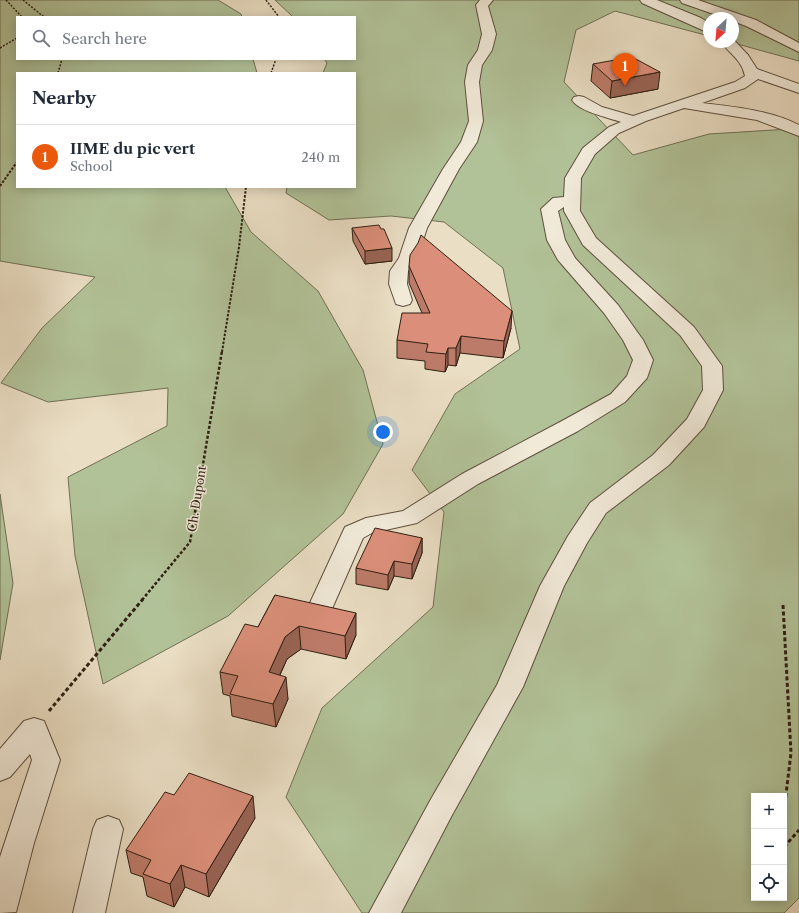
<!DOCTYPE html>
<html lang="en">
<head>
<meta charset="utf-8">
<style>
  body { margin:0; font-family:"Libre Caslon Text",serif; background:#f2f2f3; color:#1f2937 }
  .controls { position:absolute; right:12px; bottom:12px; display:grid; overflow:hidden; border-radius:0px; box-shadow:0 2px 10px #0003 }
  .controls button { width:36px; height:36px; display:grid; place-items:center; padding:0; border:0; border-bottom:1px solid #e0e1e3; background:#fff; color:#1f2937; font:20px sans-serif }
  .compass { position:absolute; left:703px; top:12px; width:36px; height:36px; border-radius:50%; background:#fff; box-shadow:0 2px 10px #0003; rotate:206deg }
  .you { position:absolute; left:383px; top:432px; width:14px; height:14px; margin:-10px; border:3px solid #fff; border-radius:50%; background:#1a73e8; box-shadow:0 0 0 6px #1a73e833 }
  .badge { display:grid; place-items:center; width:26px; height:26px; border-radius:50%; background:#ea580c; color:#fff; font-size:13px; font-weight:700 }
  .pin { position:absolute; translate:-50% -33px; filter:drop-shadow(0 1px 2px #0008) }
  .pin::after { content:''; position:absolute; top:21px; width:14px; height:12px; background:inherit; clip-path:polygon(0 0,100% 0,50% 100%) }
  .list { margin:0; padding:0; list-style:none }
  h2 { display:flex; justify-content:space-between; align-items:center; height:52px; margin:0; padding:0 16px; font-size:17px }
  h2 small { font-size:13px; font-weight:400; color:#747a83 }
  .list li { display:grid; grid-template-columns:26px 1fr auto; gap:12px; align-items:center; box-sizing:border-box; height:64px; padding:0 16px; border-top:1px solid #e0e1e3 }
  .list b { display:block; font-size:15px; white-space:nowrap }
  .list p { margin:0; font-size:13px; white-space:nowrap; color:#747a83 }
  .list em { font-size:13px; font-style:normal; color:#747a83 }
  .icon { flex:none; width:22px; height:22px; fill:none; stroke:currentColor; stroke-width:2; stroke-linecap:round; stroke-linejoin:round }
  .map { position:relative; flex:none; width:799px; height:913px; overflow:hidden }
  .search { position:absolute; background:#fff; box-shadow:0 2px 10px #0003; left:16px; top:16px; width:340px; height:44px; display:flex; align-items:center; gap:10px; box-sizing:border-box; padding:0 14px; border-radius:0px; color:#747a83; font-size:15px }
  .panel { position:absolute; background:#fff; box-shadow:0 2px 10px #0003; left:16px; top:72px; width:340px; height:116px; border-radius:0px }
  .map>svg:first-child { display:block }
</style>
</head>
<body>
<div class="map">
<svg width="799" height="913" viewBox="0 0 799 913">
  <rect width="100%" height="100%" fill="#eadec4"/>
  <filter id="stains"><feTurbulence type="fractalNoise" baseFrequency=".005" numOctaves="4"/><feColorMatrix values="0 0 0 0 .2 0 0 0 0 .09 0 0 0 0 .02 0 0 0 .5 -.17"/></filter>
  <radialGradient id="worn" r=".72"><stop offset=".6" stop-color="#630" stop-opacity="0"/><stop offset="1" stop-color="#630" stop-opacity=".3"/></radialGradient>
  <g fill="#b2c298" stroke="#707055" fill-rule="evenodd">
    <path d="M 0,0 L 218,0 L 241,14 L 242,17 L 17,17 L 17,59 L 253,59 L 257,73 L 17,73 L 17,187 L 225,187 L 251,232 L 318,291 L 363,370 L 383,444 L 343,514 L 228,616 L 103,684 L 75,556 L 68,477 L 167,426 L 168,388 L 48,402 L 1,383 L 42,328 L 95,277 L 0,261 Z"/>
    <path d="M 275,0 L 799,0 L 799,61 L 730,42 L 733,42 L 733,18 L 709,18 L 709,36 L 615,11 L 576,30 L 564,82 L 633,155 L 709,134 L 790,129 L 799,135 L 799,898 L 784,913 L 362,913 L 286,797 L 322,708 L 433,607 L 444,512 L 412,470 L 455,394 L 520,349 L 503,268 L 444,222 L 391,216 L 329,220 L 286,193 L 287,187 L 355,187 L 355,73 L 323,73 L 327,63 L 324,59 L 355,59 L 355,17 L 293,17 ZM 754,796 L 784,796 L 784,898 L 754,898 Z"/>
    <path d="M 0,494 L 13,583 L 0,660 Z"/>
  </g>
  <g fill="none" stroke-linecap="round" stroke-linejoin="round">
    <g stroke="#5e4f3e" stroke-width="2">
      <g id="minor">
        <path d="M 480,0 L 493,0 L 488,6 L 496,34 L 492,50 L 482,65 L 479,82 L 483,121 L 477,142 L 459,169 L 427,228 L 417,259 L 408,271 L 407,284 L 412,300 L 410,304 L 403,306 L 396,304 L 389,284 L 390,271 L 399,258 L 409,228 L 443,169 L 461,142 L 469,121 L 465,82 L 468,65 L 478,50 L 482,34 L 476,5 Z"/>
        <path d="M 640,0 L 657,0 L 701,18 L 709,23 L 709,33 L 642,3 Z"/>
        <path d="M 680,0 L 698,0 L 756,20 L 799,43 L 799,52 L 746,26 L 733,21 L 733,18 L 725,18 L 682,3 Z"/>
        <path d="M 733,39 L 748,55 L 757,69 L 799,84 L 799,93 L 758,79 L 745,88 L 702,103 C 735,107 769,110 799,125 L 799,136 L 757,120 L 684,108 L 646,121 L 619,133 L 595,154 L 581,178 L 580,211 L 596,238 L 694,327 L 722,366 L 723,390 L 704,427 L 669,465 L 606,513 L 587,543 L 564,586 L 523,687 L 451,817 L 401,913 L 369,913 L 431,799 L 497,685 L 540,586 L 568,536 L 590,503 L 653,455 L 687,419 L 703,390 L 702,366 L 680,335 L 583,245 L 564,211 L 564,207 L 558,211 L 565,240 L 575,258 L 618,305 L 643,340 L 653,360 L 647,378 L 625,402 L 578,431 L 478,484 L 417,523 L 372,533 L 363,538 L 331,611 L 322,614 L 313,611 L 309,605 L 345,527 L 366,518 L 403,511 L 462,474 L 562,421 L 611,394 L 627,376 L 633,360 L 623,340 L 604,313 L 558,260 L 547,240 L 541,209 L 553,198 L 564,197 L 565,178 L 583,148 L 609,127 L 621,122 C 607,117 580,112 572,100 L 574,97 L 579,96 L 584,97 L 602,107 L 633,116 L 735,82 L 745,76 C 742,60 730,54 721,42 L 733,42 Z"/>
        <path d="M 34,718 L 44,721 L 60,760 L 34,843 L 16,912 L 0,913 L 0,857 L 32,760 L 30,754 L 10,777 L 0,781 L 0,749 L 24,721 Z"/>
        <path d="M 108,816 L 119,820 L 123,829 L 105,913 L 73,913 L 93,829 L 97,820 Z"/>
      </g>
    </g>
    <g stroke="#2f1f12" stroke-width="1.5" stroke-dasharray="2 1.5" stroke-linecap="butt">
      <path d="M 6,0 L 22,17"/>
      <path d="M 23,0 L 44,17"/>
      <path d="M 266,0 L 279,17"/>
      <path d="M 0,48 L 17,38"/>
      <path d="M 58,73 L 62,59"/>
      <path d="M 271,73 L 276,59"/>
    </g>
    <g stroke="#2f1f12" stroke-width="2" stroke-dasharray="2.5 1.5" stroke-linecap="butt">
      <path d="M 0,186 L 17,162"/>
      <path d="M 222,352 L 239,247 L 246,187"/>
    </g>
    <path stroke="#2f1f12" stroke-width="2.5" stroke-dasharray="3 2" stroke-linecap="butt" d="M 142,600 L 190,542 L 222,351"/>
    <g stroke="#2f1f12" stroke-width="3" stroke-dasharray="4 2.5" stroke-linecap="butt">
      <path d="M 783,605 L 791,753 L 784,811"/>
      <path d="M 49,711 L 143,599"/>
      <path d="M 784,847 L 799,830"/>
      <path d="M 752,881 L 754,879"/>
    </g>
    <use href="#minor" fill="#f1ead9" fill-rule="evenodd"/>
  </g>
  <g fill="#bc7b69" stroke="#2f1f12">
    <path d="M 593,64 L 658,89 L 610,98 L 591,81 Z"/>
    <path d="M 352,228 L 392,261 L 365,264 L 353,241 Z"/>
    <path d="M 409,266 L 511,328 L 503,358 L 460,353 L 456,366 L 448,365 L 445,372 L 425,369 L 425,361 L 397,358 L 397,340 L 422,313 L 409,283 Z"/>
    <path d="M 422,538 L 422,553 L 412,579 L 394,576 L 388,590 L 356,584 L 356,568 Z"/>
    <path d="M 275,595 L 356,635 L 346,659 L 301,649 L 287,659 L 280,675 L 288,699 L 276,727 L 232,716 L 230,696 L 223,694 L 220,672 L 258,627 Z"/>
    <path d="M 255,818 L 209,897 L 185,887 L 174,907 L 147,896 L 143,877 L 131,873 L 126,850 Z"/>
  </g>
  <g fill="#996455" stroke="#2f1f12">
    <path d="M 660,72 L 658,89 L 610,98 L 612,81 Z"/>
    <path d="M 392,248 L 392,261 L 365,264 L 365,251 Z"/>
    <path d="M 512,311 L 511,328 L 503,358 L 504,341 Z"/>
    <path d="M 461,336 L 460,353 L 456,366 L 456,348 Z"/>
    <path d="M 448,348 L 448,365 L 445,372 L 446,354 Z"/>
    <path d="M 422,538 L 422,553 L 412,579 L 412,564 Z"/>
    <path d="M 394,561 L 394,576 L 388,590 L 388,575 Z"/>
    <path d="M 356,613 L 356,635 L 346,659 L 345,636 Z"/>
    <path d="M 299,626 L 301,649 L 287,659 L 271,694 L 269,672 L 285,637 Z"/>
    <path d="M 286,677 L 288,699 L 276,727 L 273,704 Z"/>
    <path d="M 253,796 L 255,818 L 209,897 L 206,874 Z"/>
    <path d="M 181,865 L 185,887 L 174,907 L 170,884 Z"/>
  </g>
  <g fill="#db8f7a" stroke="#2f1f12">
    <path d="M 632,57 L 660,72 L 612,81 L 593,64 Z"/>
    <path d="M 379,225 L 381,229 L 384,229 L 392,248 L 365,251 L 352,228 Z"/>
    <path d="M 421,235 L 512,311 L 504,341 L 461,336 L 456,348 L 448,348 L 446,354 L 426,352 L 428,344 L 397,340 L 402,313 L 430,313 L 409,266 L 410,255 L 418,243 Z"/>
    <path d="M 375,528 L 422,538 L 412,564 L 394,561 L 388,575 L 356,568 Z"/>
    <path d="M 275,595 L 356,613 L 345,636 L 299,626 L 285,637 L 269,672 L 286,677 L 273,704 L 230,694 L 238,676 L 220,672 L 245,624 L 258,627 Z"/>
    <path d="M 189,773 L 253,796 L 206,874 L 181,865 L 170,884 L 143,874 L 151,860 L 126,850 L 165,792 L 174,795 Z"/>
  </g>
  <g text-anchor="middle" stroke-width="3" stroke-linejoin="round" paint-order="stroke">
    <g font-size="12" fill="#2f1f12" stroke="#f1ead9">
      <text transform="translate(197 499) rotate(-81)" y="4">Ch. Dupont</text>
    </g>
  </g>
  <rect width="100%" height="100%" filter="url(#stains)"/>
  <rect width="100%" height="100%" fill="url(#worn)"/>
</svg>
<div class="controls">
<button>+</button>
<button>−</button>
<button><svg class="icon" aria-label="locate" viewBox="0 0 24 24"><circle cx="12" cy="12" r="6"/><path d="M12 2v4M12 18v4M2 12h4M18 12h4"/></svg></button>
</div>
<svg class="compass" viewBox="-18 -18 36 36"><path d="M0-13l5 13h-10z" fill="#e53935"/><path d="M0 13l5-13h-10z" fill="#747a83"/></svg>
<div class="you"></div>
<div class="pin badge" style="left:625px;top:86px">1</div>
<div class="search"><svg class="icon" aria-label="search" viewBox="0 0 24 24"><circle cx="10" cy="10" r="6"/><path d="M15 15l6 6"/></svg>Search here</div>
<section class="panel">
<h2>Nearby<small></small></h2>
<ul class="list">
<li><span class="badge">1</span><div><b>IIME du pic vert</b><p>School</p></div><em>240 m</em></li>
</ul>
</section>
</div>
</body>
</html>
